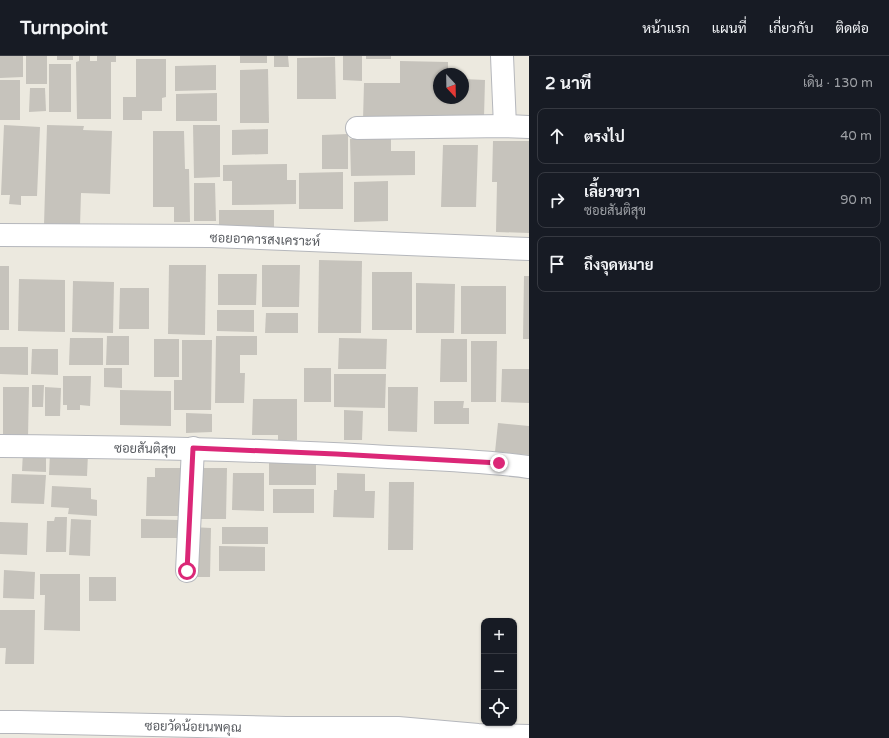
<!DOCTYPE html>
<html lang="th">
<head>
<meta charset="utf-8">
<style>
  body { margin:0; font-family:"Varela Round",Sarabun,sans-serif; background:#242831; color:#f1f3f6 }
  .controls { position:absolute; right:12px; bottom:12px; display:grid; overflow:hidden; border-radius:8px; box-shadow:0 1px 3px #0004 }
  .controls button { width:36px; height:36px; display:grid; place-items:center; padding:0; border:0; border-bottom:1px solid #363941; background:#171b24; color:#f1f3f6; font:20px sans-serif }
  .compass { position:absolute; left:433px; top:12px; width:36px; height:36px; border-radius:50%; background:#171b24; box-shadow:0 1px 3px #0004; rotate:158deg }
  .stop { position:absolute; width:12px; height:12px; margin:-9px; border:3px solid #db2777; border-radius:50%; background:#fff }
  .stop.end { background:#db2777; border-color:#fff; box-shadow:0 1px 4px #0008 }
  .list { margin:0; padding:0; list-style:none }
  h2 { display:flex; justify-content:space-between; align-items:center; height:52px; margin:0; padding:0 16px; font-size:17px }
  h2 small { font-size:13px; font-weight:400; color:#9ea1a6 }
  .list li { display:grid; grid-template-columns:26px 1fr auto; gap:12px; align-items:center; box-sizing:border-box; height:56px; margin:0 8px 8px; padding:0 8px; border:1px solid #363941; border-radius:8px }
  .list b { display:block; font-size:15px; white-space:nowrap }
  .list p { margin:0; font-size:13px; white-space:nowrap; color:#9ea1a6 }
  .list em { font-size:13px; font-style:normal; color:#9ea1a6 }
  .icon { flex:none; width:22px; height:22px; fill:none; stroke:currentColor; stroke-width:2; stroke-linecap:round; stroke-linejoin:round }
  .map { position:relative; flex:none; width:529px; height:682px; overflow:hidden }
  header { display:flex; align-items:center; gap:24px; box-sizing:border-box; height:56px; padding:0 20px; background:#171b24; border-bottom:1px solid #363941 }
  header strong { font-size:19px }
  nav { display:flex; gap:22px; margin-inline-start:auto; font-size:14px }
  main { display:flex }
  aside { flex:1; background:#171b24 }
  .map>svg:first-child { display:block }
</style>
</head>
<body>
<header>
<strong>Turnpoint</strong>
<nav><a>หน้าแรก</a><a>แผนที่</a><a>เกี่ยวกับ</a><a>ติดต่อ</a></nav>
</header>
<main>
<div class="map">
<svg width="529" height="682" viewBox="0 0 529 682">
  <rect width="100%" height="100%" fill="#ece9df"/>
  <g fill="#c6c3bc">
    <path d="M 0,0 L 23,0 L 23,21 L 0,22 Z"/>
    <rect x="26" y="0" width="21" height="28"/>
    <rect x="57" y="0" width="16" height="4"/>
    <path d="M 79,0 L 90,0 L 90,5 L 97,5 L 97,0 L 116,0 L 116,6 L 111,6 L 111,63 L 77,63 L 76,6 L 79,5 Z"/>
    <rect x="240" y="0" width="27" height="7"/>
    <path d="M 274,0 L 288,0 L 289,11 L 274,11 Z"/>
    <path d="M 343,0 L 362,0 L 362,25 L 343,24 Z"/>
    <rect x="366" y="0" width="25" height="3"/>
    <path d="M 335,1 L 336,43 L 297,43 L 297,2 Z"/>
    <path d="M 136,3 L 166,3 L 166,41 L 162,42 L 162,55 L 142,55 L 142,64 L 123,64 L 123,41 L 136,41 Z"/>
    <path d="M 400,5 L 448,6 L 448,18 L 439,18 L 439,42 L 463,42 L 463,23 L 485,24 L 484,61 L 363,64 L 364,27 L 400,27 Z"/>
    <rect x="49" y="8" width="22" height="48"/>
    <path d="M 216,9 L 216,34 L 175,35 L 175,10 Z"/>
    <path d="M 268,13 L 269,67 L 240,67 L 240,14 Z"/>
    <rect x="0" y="24" width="20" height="40"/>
    <path d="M 30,32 L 45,32 L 46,55 L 29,56 Z"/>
    <path d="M 217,37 L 217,65 L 176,65 L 176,38 Z"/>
    <path d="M 4,69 L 40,71 L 37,140 L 21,140 L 21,149 L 9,148 L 10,139 L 1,139 Z"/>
    <path d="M 47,69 L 84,70 L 83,74 L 112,75 L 110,138 L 81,137 L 80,170 L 44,169 Z"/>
    <path d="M 193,69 L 220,69 L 220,121 L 194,122 Z"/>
    <path d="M 268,73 L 268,98 L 232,99 L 232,74 Z"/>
    <path d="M 153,75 L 184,75 L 185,113 L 189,113 L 190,166 L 174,166 L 174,151 L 153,151 Z"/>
    <path d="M 348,78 L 348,113 L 322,113 L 322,79 Z"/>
    <path d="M 350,83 L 391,83 L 391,95 L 415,95 L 415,119 L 351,120 Z"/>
    <path d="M 493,85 L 529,85 L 529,177 L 496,176 L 497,126 L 492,126 Z"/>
    <path d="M 443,89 L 478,89 L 476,151 L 441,151 Z"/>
    <path d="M 287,108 L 287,124 L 296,124 L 296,148 L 232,149 L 232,125 L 223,125 L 223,109 Z"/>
    <path d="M 343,116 L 343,153 L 299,153 L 299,117 Z"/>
    <path d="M 388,125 L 388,165 L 354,166 L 354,126 Z"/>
    <path d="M 194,127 L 215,127 L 216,165 L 194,165 Z"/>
    <path d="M 219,154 L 274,154 L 274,174 L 219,175 Z"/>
    <path d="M 319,204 L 362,205 L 361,277 L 318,277 Z"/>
    <path d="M 169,209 L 206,209 L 205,279 L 168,278 Z"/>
    <path d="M 262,209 L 300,209 L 299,251 L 262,251 Z"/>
    <rect x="0" y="210" width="9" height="64"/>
    <rect x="372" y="216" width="40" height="58"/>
    <path d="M 218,218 L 257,218 L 256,249 L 218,249 Z"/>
    <path d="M 524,220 L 529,220 L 529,283 L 523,283 Z"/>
    <path d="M 19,223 L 65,224 L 65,276 L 18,275 Z"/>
    <path d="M 73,225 L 114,226 L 113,277 L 72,276 Z"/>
    <path d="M 416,227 L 455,228 L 454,277 L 416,277 Z"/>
    <rect x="461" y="230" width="45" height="48"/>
    <path d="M 120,232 L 149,232 L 149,273 L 119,273 Z"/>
    <path d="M 217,254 L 254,254 L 254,276 L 217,275 Z"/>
    <path d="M 266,257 L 298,257 L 298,277 L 265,277 Z"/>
    <path d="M 107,280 L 129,280 L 129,309 L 106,309 Z"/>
    <path d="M 216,280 L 257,280 L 257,299 L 240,299 L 240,317 L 245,317 L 244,347 L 215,347 Z"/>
    <path d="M 70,282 L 103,282 L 103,309 L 69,309 Z"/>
    <path d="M 339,282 L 387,283 L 386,313 L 338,313 Z"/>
    <rect x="154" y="283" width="25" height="38"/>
    <path d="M 441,283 L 467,283 L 467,326 L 440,326 Z"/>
    <path d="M 182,284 L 212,284 L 211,354 L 174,354 L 174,324 L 182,324 Z"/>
    <path d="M 471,285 L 497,285 L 496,346 L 471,346 Z"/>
    <path d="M 0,291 L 28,291 L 28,319 L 0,318 Z"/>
    <path d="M 32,293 L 58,293 L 58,319 L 31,318 Z"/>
    <path d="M 104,312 L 122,312 L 122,332 L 104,331 Z"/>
    <rect x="304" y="312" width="27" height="34"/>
    <path d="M 502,313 L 529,313 L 529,347 L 501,346 Z"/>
    <path d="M 334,318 L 386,318 L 385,352 L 334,351 Z"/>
    <path d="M 63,320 L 91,320 L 90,350 L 80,349 L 80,354 L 67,354 L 67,349 L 63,349 Z"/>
    <path d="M 32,329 L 44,329 L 43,351 L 32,351 Z"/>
    <path d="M 3,331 L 29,331 L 28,381 L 3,381 Z"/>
    <path d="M 45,331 L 61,332 L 60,360 L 45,360 Z"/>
    <path d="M 388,331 L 418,331 L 417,376 L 388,375 Z"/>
    <path d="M 120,334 L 171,335 L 171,370 L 120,369 Z"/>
    <path d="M 253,343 L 297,343 L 297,384 L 278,384 L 278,379 L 252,379 Z"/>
    <path d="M 434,345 L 464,345 L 463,352 L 469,352 L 469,368 L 434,368 Z"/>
    <path d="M 344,354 L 363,355 L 362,384 L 344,384 Z"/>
    <path d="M 186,357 L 212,358 L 212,376 L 186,377 Z"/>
    <path d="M 498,367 L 529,370 L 529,399 L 495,396 Z"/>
    <path d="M 23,395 L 46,396 L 46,416 L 22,415 Z"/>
    <path d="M 50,397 L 88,398 L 87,420 L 49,419 Z"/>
    <path d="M 269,400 L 316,401 L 316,429 L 269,429 Z"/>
    <path d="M 155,412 L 180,412 L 180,460 L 146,460 L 147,421 L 155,421 Z"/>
    <path d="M 195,412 L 227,412 L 226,463 L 195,463 Z"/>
    <path d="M 233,417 L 264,417 L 264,455 L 232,454 Z"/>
    <path d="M 337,417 L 365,418 L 365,435 L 375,435 L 374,462 L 333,461 L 334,434 L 337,434 Z"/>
    <path d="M 12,418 L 46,419 L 44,448 L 11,447 Z"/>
    <path d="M 389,426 L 414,426 L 413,494 L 388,494 Z"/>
    <path d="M 52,430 L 91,432 L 91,443 L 97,444 L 97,460 L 68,458 L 69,452 L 51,451 Z"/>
    <rect x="273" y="433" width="41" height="24"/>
    <path d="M 55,461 L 67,461 L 66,496 L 46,496 L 47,465 L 54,465 Z"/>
    <path d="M 71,463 L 91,464 L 90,500 L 69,499 Z"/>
    <path d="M 141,463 L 178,464 L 178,482 L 141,482 Z"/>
    <path d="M 0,466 L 28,467 L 27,499 L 0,498 Z"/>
    <path d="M 192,471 L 211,472 L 210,521 L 192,521 Z"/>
    <rect x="222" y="471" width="46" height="17"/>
    <path d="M 219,490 L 265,491 L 265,515 L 219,515 Z"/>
    <path d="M 4,514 L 35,516 L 34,543 L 3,542 Z"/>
    <path d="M 40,518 L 80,518 L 80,575 L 44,574 L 45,539 L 40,539 Z"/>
    <rect x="89" y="521" width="27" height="24"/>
    <path d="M 0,554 L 35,554 L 34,608 L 5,608 L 6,592 L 0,592 Z"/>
  </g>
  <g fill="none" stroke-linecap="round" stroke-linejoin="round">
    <g stroke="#b5b7bc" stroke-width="24">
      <g id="minor">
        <path d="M 502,0 L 505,70"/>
        <path d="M 357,72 L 505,70 L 529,71"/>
        <path d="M 0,179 L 212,180 L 529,193"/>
        <path d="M 0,390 C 124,391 248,393 372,400 C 424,403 477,404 529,411"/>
        <path d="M 187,515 L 193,392"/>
        <path d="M 0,666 L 19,666 L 286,672 L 398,672 L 478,679 L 529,680"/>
      </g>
    </g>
    <use href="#minor" stroke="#fff" stroke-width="22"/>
  </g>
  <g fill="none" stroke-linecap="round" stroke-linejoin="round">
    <path stroke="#db2777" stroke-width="5" d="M 187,515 L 193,392 L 336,398 L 499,407"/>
  </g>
  <g text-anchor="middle" stroke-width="3" stroke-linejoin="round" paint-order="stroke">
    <g font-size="13" fill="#585b60" stroke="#fff">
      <text transform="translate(265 183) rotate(2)" y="5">ซอยอาคารสงเคราะห์</text>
      <text transform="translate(145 392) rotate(1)" y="5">ซอยสันติสุข</text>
      <text transform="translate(193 670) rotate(1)" y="5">ซอยวัดน้อยนพคุณ</text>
    </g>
  </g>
</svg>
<div class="controls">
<button>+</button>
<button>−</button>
<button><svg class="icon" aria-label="locate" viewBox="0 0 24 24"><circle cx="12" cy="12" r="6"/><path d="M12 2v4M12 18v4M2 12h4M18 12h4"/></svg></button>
</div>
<svg class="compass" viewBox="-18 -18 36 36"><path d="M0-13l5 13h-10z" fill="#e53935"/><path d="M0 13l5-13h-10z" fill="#9ea1a6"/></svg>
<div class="stop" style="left:187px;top:515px"></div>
<div class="stop end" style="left:499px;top:407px"></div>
</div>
<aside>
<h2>2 นาที<small>เดิน · 130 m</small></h2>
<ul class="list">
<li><svg class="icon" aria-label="ahead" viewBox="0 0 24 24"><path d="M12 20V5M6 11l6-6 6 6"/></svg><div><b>ตรงไป</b></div><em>40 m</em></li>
<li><svg class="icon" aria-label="right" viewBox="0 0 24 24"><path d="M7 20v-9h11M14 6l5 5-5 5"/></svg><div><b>เลี้ยวขวา</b><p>ซอยสันติสุข</p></div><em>90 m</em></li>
<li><svg class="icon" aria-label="arrive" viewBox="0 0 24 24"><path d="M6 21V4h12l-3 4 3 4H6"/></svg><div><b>ถึงจุดหมาย</b></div></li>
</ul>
</aside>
</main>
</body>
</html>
